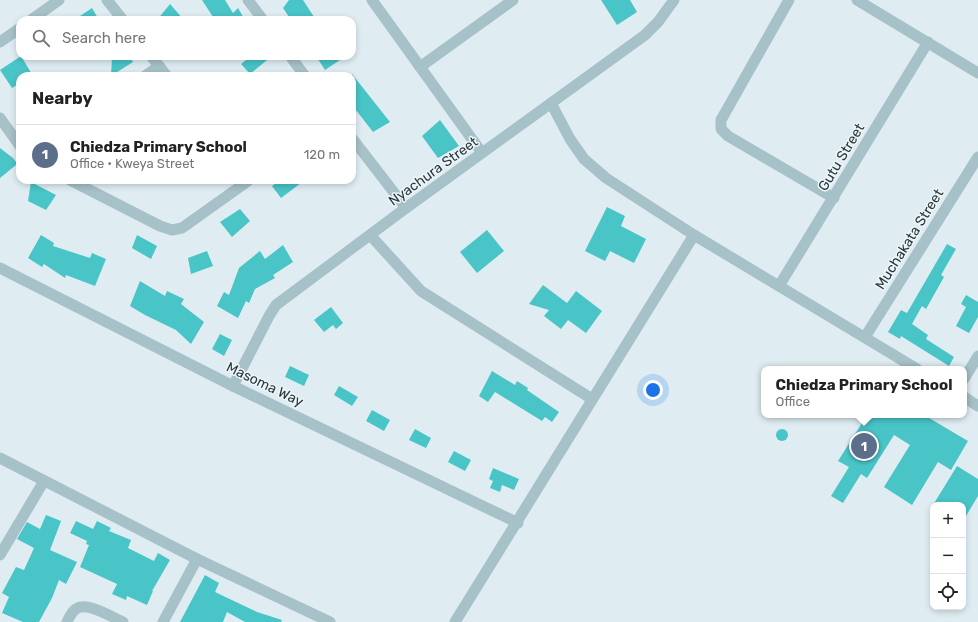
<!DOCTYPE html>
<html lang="en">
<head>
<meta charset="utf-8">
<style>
  body { margin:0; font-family:Rubik,sans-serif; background:#f6f6f6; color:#222 }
  .controls { position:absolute; right:12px; bottom:12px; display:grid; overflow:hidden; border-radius:8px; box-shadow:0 2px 6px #0003 }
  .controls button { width:36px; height:36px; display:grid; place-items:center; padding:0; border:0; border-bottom:1px solid #e0e0e0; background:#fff; color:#222; font:20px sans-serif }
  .you { position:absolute; left:653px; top:390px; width:14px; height:14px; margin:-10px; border:3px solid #fff; border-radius:50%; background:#1a73e8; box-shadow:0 0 0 6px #1a73e833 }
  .badge { display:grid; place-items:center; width:26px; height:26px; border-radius:50%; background:#7c3aed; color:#fff; font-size:13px; font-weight:700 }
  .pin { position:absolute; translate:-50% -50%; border:2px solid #fff; box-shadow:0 1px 4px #0006 }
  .popup { position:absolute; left:761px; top:366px; width:206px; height:52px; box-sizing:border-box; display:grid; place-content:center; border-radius:8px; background:#fff; filter:drop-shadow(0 1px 3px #0005); font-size:13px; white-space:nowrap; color:#767676 }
  .popup b { font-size:15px; color:#222 }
  .popup::after { content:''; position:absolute; left:50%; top:100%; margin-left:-8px; border:8px solid transparent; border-top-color:#fff }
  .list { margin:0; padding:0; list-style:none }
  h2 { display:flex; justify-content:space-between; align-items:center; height:52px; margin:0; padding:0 16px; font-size:17px }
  h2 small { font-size:13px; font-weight:400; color:#767676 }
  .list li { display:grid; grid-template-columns:26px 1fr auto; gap:12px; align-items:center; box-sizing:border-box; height:60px; padding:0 16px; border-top:1px solid #e0e0e0 }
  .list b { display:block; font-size:15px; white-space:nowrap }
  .list p { margin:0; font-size:13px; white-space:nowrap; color:#767676 }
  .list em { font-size:13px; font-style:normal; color:#767676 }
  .icon { flex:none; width:22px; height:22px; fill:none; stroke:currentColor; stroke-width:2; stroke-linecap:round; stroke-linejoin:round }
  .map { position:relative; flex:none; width:978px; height:622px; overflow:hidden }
  .search { position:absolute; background:#fff; box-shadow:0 2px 6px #0003; left:16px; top:16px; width:340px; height:44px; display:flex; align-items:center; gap:10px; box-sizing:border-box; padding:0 14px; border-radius:12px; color:#767676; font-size:15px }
  .panel { position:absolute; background:#fff; box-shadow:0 2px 6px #0003; left:16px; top:72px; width:340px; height:112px; border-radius:12px }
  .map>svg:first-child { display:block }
</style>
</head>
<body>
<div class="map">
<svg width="978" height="622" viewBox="0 0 978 622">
  <rect width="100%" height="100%" fill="#dfedf3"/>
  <g fill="#49c4c7">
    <path d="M 202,0 L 225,0 L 233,13 L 238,8 L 245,20 L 215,20 Z"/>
    <path d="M 289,0 L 303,0 L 316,20 L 291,20 L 283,8 Z"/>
    <path d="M 601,0 L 630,0 L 637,12 L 617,25 Z"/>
    <path d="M 170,4 L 184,20 L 157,20 Z"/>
    <path d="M 92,8 L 99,20 L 74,20 Z"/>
    <path d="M 21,56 L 33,76 L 20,76 L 20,83 L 12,88 L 0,70 Z"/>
    <path d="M 115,56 L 129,56 L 133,62 L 111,76 L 112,58 Z"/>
    <path d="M 251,56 L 272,56 L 250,74 L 241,64 Z"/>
    <path d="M 316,56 L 346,56 L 325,70 Z"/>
    <path d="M 352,74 L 390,122 L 373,132 L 352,105 Z"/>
    <path d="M 440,120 L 459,146 L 438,158 L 422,136 Z"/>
    <path d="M 0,148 L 13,158 L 16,162 L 16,165 L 0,178 Z"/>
    <path d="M 280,180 L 305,180 L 281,198 L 272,186 Z"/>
    <path d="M 31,182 L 56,195 L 46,210 L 28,201 Z"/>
    <path d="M 607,207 L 625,216 L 621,226 L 646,239 L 634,263 L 610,251 L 605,261 L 585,251 Z"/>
    <path d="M 240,209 L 250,221 L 232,237 L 220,222 Z"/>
    <path d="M 487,230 L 504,251 L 477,273 L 460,252 Z"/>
    <path d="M 41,235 L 54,243 L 53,246 L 90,258 L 92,253 L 106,259 L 95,286 L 66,275 L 65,278 L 44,264 L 42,267 L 28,258 Z"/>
    <path d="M 137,235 L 157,246 L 151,259 L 132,248 Z"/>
    <path d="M 947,244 L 956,249 L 941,275 L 944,277 L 926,309 L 922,306 L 912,324 L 928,335 L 926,339 L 954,357 L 949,366 L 901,336 L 900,339 L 888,332 L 901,310 L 907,313 Z"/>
    <path d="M 283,245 L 293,262 L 273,275 L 275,278 L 255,289 L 249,303 L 246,301 L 238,318 L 217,306 L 224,292 L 229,295 L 239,268 L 260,251 L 265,259 Z"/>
    <path d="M 207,251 L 213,266 L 191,274 L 188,258 Z"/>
    <path d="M 140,281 L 165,296 L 167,291 L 184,299 L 181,304 L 204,322 L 191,344 L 176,330 L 145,315 L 130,306 Z"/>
    <path d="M 543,285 L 567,303 L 576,291 L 602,311 L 586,333 L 568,320 L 561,329 L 544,316 L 549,310 L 529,304 Z"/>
    <path d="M 966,295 L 978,302 L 978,317 L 969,333 L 956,326 L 966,307 L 961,304 Z"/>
    <path d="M 331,307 L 343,323 L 336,329 L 333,325 L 324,332 L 314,320 Z"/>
    <path d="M 220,334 L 232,340 L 224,356 L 212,349 Z"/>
    <path d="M 290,366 L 309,375 L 304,386 L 285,377 Z"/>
    <path d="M 492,371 L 515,385 L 517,381 L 528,388 L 527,390 L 559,412 L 552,422 L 545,417 L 542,421 L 495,392 L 488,402 L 479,396 Z"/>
    <path d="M 339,386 L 358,397 L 352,406 L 334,395 Z"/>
    <path d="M 372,410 L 390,420 L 384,431 L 366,421 Z"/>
    <path d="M 867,415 L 924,415 L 968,441 L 951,470 L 938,462 L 912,505 L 884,487 L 910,445 L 894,435 L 867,478 L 861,474 L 843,503 L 831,496 L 849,467 L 838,461 Z"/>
    <circle cx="782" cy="435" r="6"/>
    <path d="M 415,429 L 431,438 L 426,448 L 409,440 Z"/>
    <path d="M 454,451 L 471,460 L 465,471 L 448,462 Z"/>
    <path d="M 957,466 L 978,479 L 978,496 L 963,521 L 963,505 L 933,505 Z"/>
    <path d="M 493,468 L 519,479 L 514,490 L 502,485 L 500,492 L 490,488 L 493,481 L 489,479 Z"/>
    <path d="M 46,515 L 61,521 L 50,550 L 77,562 L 66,584 L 59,580 L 52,598 L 39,622 L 23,622 L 2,613 L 9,597 L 2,593 L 16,567 L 24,570 L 34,548 L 17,539 L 27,522 L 40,529 Z"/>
    <path d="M 76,521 L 93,529 L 97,521 L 111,528 L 109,531 L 131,540 L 128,548 L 154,561 L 158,553 L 170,560 L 152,591 L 153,591 L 147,605 L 127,596 L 126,600 L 112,594 L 117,584 L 80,567 L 89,545 L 86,544 L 87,541 L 70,533 Z"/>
    <path d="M 205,575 L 219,583 L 215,592 L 257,612 L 282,620 L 281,622 L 245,622 L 227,612 L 223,622 L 180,622 Z"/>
  </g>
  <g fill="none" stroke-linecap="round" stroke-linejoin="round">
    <g stroke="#a7c1c9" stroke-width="11">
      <path d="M 107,0 L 123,20"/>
      <path d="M 248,0 L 263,20"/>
      <path d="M 372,0 L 482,153"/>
      <path d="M 789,0 L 721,120 L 721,129 L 728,136 L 834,198"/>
      <path d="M 31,20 L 59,0"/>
      <path d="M 0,42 L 20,28"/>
      <path d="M 151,56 L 167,76"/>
      <path d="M 290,56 L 305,76"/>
      <path d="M 420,67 L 513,0"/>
      <path d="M 145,76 L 159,66"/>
      <path d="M 551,103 L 570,139 L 584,159 L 606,178 L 694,235 L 917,369"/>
      <path d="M 0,118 L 20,146"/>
      <path d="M 352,138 L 406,208"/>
      <path d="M 70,180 L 160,226 L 172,230 L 182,228 L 248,181"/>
      <path d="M 371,236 L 421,291 L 592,399"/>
      <path d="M 0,268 L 233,386 L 518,523"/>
      <path d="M 779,286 L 928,42"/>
      <path d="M 865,337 L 978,157"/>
      <path d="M 964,379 L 978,356"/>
      <path d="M 233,386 L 269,316 L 276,305 L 406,208 L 645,35 L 658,22 L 674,0"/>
      <path d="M 964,397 L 978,406"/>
      <path d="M 0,458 L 197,559 L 330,622"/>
      <path d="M 0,555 L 44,481"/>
      <path d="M 67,622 C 69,618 72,611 76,609 C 86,601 112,617 123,622"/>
      <path d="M 163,622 L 197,559"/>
      <path d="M 455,622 L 694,235"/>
    </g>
    <path stroke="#a7c1c9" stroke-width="11" d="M 857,0 L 978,73"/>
  </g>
  <g text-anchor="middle" stroke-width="3" stroke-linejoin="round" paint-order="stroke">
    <g font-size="14" fill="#2a3839" stroke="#ecf6fa">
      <text transform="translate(841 157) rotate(-59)" y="5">Gutu Street</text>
      <text transform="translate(433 171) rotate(-36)" y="5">Nyachura Street</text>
      <text transform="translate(909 239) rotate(-58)" y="5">Muchakata Street</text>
      <text transform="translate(265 384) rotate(26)" y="5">Masoma Way</text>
    </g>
  </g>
</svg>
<div class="controls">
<button>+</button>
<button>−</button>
<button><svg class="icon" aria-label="locate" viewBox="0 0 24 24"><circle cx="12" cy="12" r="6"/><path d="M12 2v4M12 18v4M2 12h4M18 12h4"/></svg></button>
</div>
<div class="you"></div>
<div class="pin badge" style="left:864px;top:446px;background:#5c6f8a">1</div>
<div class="popup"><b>Chiedza Primary School</b>Office</div>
<div class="search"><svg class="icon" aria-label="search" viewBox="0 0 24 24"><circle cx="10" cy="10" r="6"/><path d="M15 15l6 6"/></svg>Search here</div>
<section class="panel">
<h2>Nearby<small></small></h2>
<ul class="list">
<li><span class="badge" style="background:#5c6f8a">1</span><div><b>Chiedza Primary School</b><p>Office · Kweya Street</p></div><em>120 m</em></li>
</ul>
</section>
</div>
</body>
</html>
